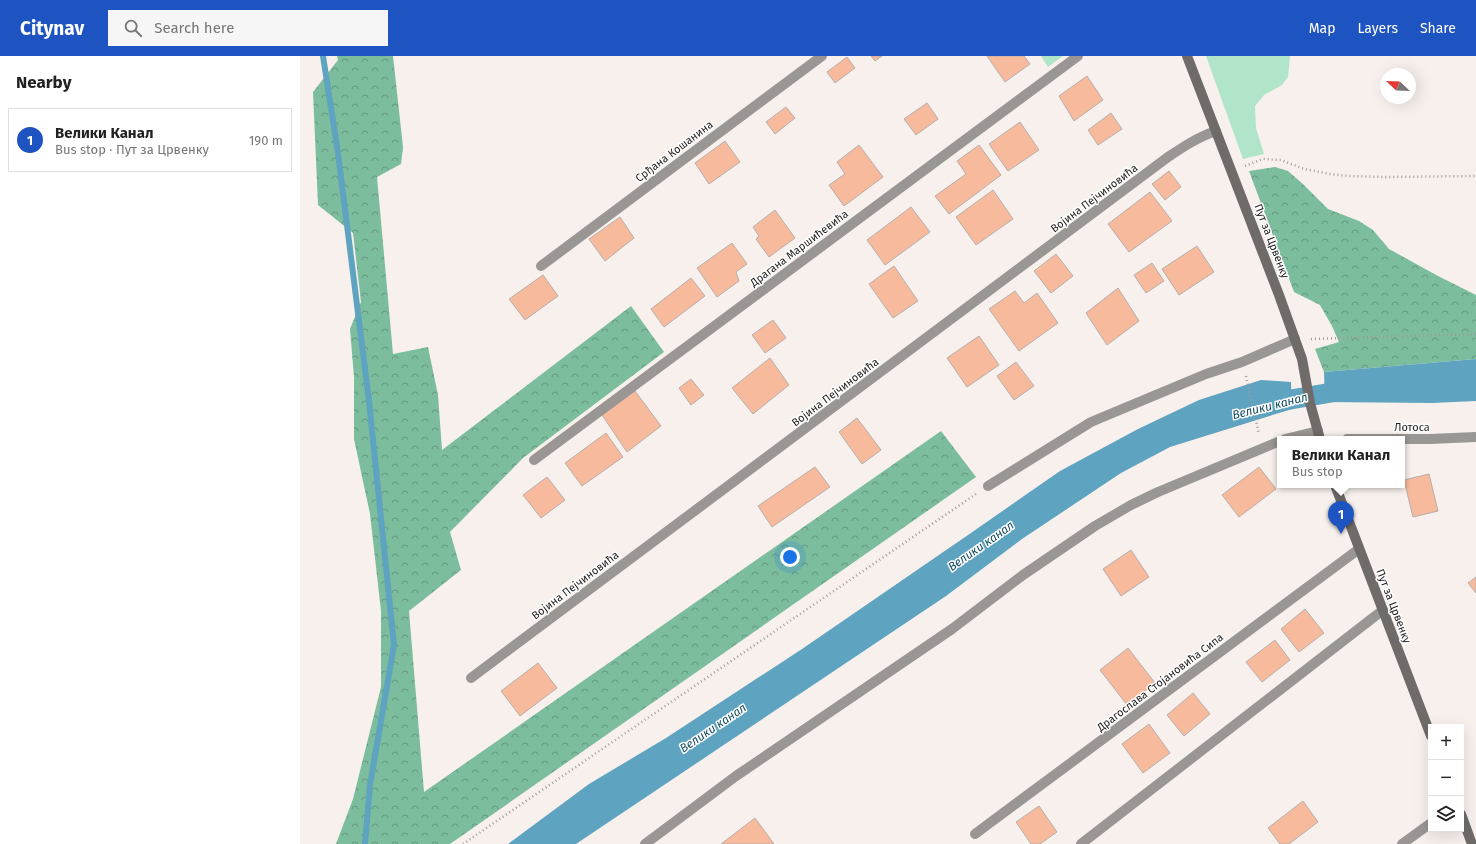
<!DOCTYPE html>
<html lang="en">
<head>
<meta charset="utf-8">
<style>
  body { margin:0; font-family:"Fira Sans",sans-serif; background:#f6f6f6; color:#222 }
  .controls { position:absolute; right:12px; bottom:12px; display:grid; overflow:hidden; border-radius:0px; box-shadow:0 4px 16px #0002 }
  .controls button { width:36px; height:36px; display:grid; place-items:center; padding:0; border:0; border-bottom:1px solid #e0e0e0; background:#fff; color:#222; font:20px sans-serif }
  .compass { position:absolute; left:1080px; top:12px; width:36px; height:36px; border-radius:50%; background:#fff; box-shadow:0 4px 16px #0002; rotate:293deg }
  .you { position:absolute; left:490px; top:501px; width:14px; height:14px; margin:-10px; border:3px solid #fff; border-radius:50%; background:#1a73e8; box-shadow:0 0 0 6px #1a73e833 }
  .badge { display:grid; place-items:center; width:26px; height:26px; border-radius:50%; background:#1e54c1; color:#fff; font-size:13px; font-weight:700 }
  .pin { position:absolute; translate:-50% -33px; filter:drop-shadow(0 1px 2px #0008) }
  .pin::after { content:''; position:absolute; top:21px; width:14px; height:12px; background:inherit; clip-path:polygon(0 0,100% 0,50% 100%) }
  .popup { position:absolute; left:977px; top:380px; width:128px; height:52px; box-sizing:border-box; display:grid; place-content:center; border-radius:0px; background:#fff; filter:drop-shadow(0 1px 3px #0005); font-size:13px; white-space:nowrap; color:#767676 }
  .popup b { font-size:15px; color:#222 }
  .popup::after { content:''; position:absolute; left:50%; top:100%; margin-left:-8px; border:8px solid transparent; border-top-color:#fff }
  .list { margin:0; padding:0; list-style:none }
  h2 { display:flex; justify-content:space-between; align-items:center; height:52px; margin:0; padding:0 16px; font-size:17px }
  h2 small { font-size:13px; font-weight:400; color:#767676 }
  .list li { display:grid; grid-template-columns:26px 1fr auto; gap:12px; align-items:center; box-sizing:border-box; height:64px; margin:0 8px 8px; padding:0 8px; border:1px solid #e0e0e0; border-radius:0px }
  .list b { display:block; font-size:15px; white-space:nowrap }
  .list p { margin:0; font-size:13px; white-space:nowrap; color:#767676 }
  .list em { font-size:13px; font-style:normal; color:#767676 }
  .icon { flex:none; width:22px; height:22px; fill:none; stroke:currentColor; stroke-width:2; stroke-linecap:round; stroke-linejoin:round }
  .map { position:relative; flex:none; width:1176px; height:788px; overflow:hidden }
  header { display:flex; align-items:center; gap:24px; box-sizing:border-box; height:56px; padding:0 20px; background:#1e54c1; color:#fff }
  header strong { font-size:19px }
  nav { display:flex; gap:22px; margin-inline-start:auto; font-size:14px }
  .search { width:280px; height:36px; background:#f6f6f6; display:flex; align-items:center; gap:10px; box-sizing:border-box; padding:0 14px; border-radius:0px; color:#767676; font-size:15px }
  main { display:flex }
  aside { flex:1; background:#fff }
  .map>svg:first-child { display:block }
</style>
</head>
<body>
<header>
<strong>Citynav</strong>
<div class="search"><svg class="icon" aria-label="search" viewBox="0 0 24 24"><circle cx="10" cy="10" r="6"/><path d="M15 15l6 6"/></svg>Search here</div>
<nav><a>Map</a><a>Layers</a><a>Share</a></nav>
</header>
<main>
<aside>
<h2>Nearby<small></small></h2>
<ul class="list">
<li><span class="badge">1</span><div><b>Велики Канал</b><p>Bus stop · Пут за Црвенку</p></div><em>190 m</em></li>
</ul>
</aside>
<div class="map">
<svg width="1176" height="788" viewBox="0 0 1176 788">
  <defs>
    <pattern id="forest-crowns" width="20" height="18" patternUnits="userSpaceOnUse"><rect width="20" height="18" fill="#7cbd9d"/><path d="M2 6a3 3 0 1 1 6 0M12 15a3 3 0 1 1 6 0" fill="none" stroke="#659980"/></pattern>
  </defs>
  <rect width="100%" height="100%" fill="#f8f0ec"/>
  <g fill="#b0e5c9">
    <path d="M 741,0 L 763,0 L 748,11 Z"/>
    <path d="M 906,0 L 990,0 L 988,21 L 982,29 L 964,39 L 955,50 L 956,72 L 964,98 L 943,103 Z"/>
  </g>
  <g fill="url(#forest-crowns)">
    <path d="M 37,0 L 93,0 L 103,91 L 101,108 L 77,121 L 93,298 L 128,291 L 138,339 L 142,394 L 331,250 L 364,296 L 223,402 L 150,476 L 161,514 L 109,555 L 124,736 L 641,375 L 676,421 L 150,788 L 36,788 L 53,743 L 81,631 L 81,555 L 70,458 L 54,383 L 54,321 L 50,273 L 61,246 L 53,177 L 18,149 L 13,36 L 38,4 Z"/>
    <path d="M 975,111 L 988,115 L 1004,129 L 1028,153 L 1059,165 L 1073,174 L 1089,193 L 1138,220 L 1176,239 L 1176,303 L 1024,316 L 1015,293 L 1039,286 L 1032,270 L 1020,249 L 994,236 L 949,115 Z"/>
  </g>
  <g fill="#5ea3c0">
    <path d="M 1176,303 L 1176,345 L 1132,347 L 1025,346 L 1024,316 Z"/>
    <path d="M 961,324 L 991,326 L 992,353 L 870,391 L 821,417 L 722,483 L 646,540 L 276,788 L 208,788 L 289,728 L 366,682 L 502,593 L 668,479 L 760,415 L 838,373 L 899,344 Z"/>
  </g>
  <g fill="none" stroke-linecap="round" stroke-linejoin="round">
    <path stroke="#5ea3c0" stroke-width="6" d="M 23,0 L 38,97 L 69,345 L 94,589 L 70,729 L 65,788"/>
    <path stroke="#5ea3c0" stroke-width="20" d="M 966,349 L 982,345 L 1052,333"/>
  </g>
  <g fill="#f7ba9d" stroke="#b6afab">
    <path d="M 571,0 L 582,0 L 575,5 Z"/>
    <path d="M 687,0 L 724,0 L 730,8 L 705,26 Z"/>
    <path d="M 547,1 L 555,12 L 535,27 L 527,16 Z"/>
    <path d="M 787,20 L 803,44 L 774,65 L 759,40 Z"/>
    <path d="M 627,47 L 638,63 L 616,79 L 604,63 Z"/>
    <path d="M 486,51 L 495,62 L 475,78 L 466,66 Z"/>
    <path d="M 811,57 L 822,73 L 798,89 L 788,74 Z"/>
    <path d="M 720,66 L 739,94 L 708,115 L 689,88 Z"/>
    <path d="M 425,85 L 440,106 L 409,128 L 395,107 Z"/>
    <path d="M 559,89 L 583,121 L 544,150 L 529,129 L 545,118 L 537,106 Z"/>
    <path d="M 679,89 L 701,119 L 649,158 L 635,140 L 666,118 L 657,105 Z"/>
    <path d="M 869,115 L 881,131 L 865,144 L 852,128 Z"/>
    <path d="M 693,134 L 713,163 L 676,189 L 656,161 Z"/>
    <path d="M 850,136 L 872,165 L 829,196 L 808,168 Z"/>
    <path d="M 611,151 L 630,176 L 585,209 L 567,184 Z"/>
    <path d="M 475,154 L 495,182 L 469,201 L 456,183 L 459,180 L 453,171 Z"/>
    <path d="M 320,161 L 334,182 L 305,205 L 289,183 Z"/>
    <path d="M 432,187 L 447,208 L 436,216 L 439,225 L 417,241 L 397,212 Z"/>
    <path d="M 897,190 L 914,216 L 879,239 L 862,213 Z"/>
    <path d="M 756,198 L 773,220 L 751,237 L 734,215 Z"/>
    <path d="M 852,207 L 864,225 L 846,237 L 834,219 Z"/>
    <path d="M 594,210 L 618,245 L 593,262 L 569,228 Z"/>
    <path d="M 243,219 L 258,240 L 225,264 L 209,243 Z"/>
    <path d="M 391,222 L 405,240 L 364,271 L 351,253 Z"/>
    <path d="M 818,232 L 839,265 L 807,289 L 786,257 Z"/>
    <path d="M 715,235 L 724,247 L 737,237 L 758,267 L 719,295 L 689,253 Z"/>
    <path d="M 473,264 L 486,282 L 465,297 L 452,279 Z"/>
    <path d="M 679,280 L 699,309 L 667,331 L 647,302 Z"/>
    <path d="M 470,302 L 489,329 L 453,358 L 432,332 Z"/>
    <path d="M 716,306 L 734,330 L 714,344 L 697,320 Z"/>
    <path d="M 391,323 L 404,339 L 391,349 L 379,332 Z"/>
    <path d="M 335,335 L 361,370 L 327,396 L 302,359 Z"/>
    <path d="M 557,362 L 581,394 L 562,408 L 539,376 Z"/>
    <path d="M 306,377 L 323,401 L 282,430 L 265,407 Z"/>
    <path d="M 515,411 L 530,431 L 472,471 L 458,450 Z"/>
    <path d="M 959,411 L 976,433 L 939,461 L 922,439 Z"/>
    <path d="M 1129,418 L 1138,455 L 1113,461 L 1104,424 Z"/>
    <path d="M 247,421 L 265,444 L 241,462 L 223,439 Z"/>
    <path d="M 831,494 L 849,521 L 821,540 L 803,513 Z"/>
    <path d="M 1176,521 L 1176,537 L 1168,527 Z"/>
    <path d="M 1005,553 L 1024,577 L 999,596 L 981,573 Z"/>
    <path d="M 975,584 L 990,604 L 962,626 L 946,606 Z"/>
    <path d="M 828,592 L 855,627 L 827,649 L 800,614 Z"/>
    <path d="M 238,607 L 257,632 L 220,660 L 201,635 Z"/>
    <path d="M 893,637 L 910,658 L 884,680 L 867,659 Z"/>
    <path d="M 849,668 L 870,697 L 843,717 L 822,688 Z"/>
    <path d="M 1003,745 L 1018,766 L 989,788 L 980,788 L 968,772 Z"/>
    <path d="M 739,750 L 757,776 L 740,788 L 731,788 L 716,766 Z"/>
    <path d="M 455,762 L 474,788 L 421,788 Z"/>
  </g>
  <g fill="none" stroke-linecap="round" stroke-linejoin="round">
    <g stroke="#a09a98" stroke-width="2.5" stroke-dasharray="1 3" stroke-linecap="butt">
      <path d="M 945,110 L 963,103 L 981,104 L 1004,113 L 1030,118 L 1048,120 L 1086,121 L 1176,120"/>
      <path d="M 1011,283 L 1176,278"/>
      <path d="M 946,320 L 959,378"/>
      <path d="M 163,788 L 676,438"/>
    </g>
    <g stroke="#999694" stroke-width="10">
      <path d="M 241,210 L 522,0"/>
      <path d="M 985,383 L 1018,375"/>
      <path d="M 1047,383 L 1130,383 L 1176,381"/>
      <path d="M 234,404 L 778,0"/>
      <path d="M 688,430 L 791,366 L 906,318 L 942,306 L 995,283"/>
      <path d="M 171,622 L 868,101 C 883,91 898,81 916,75"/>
      <path d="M 675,778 L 1059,493"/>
      <path d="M 345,788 L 436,720 L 652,573 L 723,519 L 795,470 L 831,449 L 858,436 L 980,385"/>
      <path d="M 781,788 L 1083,554"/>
      <path d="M 1102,788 L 1131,767"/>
    </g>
    <g stroke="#6f6b68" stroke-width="10">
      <path d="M 887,0 L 979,239 L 1002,303 L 1010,347 L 1020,383"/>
      <path d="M 1035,429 L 1131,680"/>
      <path d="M 1161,758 L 1172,788"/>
    </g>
  </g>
  <g text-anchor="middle" stroke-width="3" stroke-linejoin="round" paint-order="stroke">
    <g font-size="11" fill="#242120" stroke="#fff">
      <text transform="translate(374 95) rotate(-37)" y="4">Срђана Кошанина</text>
      <text transform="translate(794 142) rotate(-37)" y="4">Војина Пејчиновића</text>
      <text transform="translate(972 185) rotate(69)" y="4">Пут за Црвенку</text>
      <text transform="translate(499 192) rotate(-37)" y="4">Драгана Маршићевића</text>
      <text transform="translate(535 336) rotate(-37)" y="4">Војина Пејчиновића</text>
      <text x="1112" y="375">Лотоса</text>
      <text transform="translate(275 529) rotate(-37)" y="4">Војина Пејчиновића</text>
      <text transform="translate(1094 550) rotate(69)" y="4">Пут за Црвенку</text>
      <text transform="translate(860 626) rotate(-37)" y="4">Драгослава Стојановића Сипа</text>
    </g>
    <g font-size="12" font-style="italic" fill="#134d61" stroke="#fff">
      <text transform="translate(970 350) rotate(-14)" y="4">Велики канал</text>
      <text transform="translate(681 490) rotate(-35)" y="4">Велики канал</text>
      <text transform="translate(413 672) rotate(-34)" y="4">Велики канал</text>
    </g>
  </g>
</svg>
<div class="controls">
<button>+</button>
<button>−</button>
<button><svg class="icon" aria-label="layers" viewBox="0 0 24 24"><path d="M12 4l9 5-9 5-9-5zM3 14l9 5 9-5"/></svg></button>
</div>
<svg class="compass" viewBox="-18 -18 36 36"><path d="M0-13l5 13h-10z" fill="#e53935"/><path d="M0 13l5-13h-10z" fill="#767676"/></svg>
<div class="you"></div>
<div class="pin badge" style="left:1041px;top:478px">1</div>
<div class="popup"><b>Велики Канал</b>Bus stop</div>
</div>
</main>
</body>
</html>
